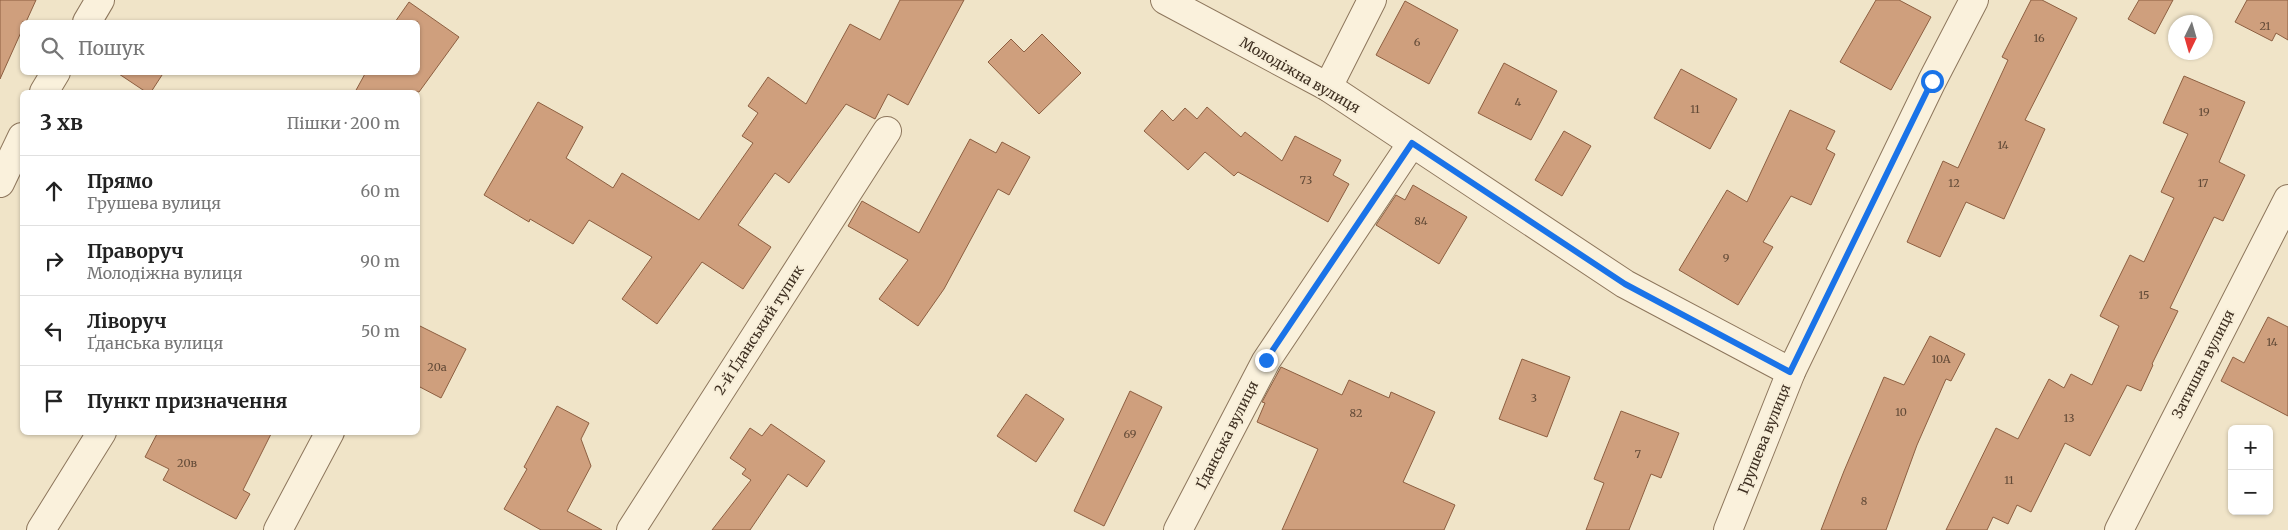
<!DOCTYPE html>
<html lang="uk">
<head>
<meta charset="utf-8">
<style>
  body { margin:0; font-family:Merriweather,serif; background:#f6f6f6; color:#222 }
  .controls { position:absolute; right:15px; bottom:15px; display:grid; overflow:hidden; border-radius:8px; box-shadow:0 1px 4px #0004 }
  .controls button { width:45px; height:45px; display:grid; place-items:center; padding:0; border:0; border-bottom:1px solid #e0e0e0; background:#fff; color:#222; font:25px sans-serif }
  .compass { position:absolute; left:2168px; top:15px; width:45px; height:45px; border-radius:50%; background:#fff; box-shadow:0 1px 4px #0004; rotate:185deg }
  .stop { position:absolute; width:15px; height:15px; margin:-11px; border:4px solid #1a73e8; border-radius:50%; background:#fff }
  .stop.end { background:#1a73e8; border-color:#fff; box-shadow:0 1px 5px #0008 }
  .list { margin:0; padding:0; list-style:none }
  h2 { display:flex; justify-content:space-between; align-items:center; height:65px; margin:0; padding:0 20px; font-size:21px }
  h2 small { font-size:16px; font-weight:400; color:#767676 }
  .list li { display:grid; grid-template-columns:32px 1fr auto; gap:15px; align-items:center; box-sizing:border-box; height:70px; padding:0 20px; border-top:1px solid #e0e0e0 }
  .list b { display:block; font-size:19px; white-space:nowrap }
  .list p { margin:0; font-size:16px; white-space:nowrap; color:#767676 }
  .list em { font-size:16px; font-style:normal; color:#767676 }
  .icon { flex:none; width:28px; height:28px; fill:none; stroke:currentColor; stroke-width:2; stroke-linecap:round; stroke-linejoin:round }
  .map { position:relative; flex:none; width:2288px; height:530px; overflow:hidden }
  .search { position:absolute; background:#fff; box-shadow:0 1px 4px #0004; left:20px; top:20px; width:400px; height:55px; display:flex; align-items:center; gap:12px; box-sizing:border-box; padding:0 18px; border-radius:8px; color:#767676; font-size:19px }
  .panel { position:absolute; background:#fff; box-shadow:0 1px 4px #0004; left:20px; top:90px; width:400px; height:345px; border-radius:8px }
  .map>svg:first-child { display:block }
</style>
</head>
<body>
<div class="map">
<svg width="2288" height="530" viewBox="0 0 2288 530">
  <rect width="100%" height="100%" fill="#f0e4c8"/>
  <g fill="#cf9f7d" stroke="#8d5f41">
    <path d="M 0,0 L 36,0 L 26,22 L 22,22 L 22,30 L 0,79 Z"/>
    <path d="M 900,0 L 964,0 L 908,105 L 888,94 L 875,119 L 846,104 L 789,183 L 775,173 L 738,225 L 771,247 L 743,289 L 702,262 L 657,324 L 622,299 L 652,257 L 589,220 L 573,244 L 530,219 L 529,222 L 484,195 L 538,102 L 583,127 L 566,158 L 613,188 L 622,173 L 699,220 L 753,143 L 742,136 L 758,113 L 748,106 L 768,77 L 806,104 L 850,24 L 880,40 Z"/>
    <path d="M 1876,0 L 1899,0 L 1931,17 L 1891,90 L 1840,62 Z"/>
    <path d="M 2031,0 L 2042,0 L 2077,18 L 2025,120 L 2045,129 L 2004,219 L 1966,202 L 1940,257 L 1907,242 L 1943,161 L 1958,168 L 2008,60 L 2002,57 Z"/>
    <path d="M 2139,0 L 2173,0 L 2155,34 L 2128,19 Z"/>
    <path d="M 2247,0 L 2288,0 L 2288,40 L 2276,33 L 2272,41 L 2235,22 Z"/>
    <path d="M 1405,1 L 1458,30 L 1429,84 L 1376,55 Z"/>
    <path d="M 409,2 L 459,37 L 419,92 L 355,92 L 366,72 L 418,72 L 418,22 L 395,22 Z"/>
    <path d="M 1042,34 L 1081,73 L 1039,114 L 988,62 L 1011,39 L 1024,52 Z"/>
    <path d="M 1504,63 L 1557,91 L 1531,140 L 1478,113 Z"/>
    <path d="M 1681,69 L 1737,99 L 1710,149 L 1654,118 Z"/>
    <path d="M 116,72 L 164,72 L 151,92 L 146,92 Z"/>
    <path d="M 2184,76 L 2245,102 L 2219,162 L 2245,175 L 2223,221 L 2214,217 L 2170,308 L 2178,311 L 2152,364 L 2153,365 L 2141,391 L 2127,385 L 2090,456 L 2065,443 L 2031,512 L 2017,505 L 2008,524 L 1993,517 L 1987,530 L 1946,530 L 1996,428 L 2018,439 L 2049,379 L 2064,388 L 2071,374 L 2092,385 L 2119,326 L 2100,316 L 2130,255 L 2144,262 L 2174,198 L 2161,192 L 2188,134 L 2163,123 Z"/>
    <path d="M 1207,107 L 1241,137 L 1245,132 L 1282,161 L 1295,136 L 1341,160 L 1333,175 L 1349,184 L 1328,222 L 1238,172 L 1234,176 L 1205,152 L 1188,170 L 1144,131 L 1162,110 L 1173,121 L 1185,108 L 1197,119 Z"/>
    <path d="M 1790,110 L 1835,131 L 1826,149 L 1835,154 L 1811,205 L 1791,196 L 1763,242 L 1773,247 L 1738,305 L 1679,270 L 1727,190 L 1747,202 Z"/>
    <path d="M 1564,131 L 1591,146 L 1562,196 L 1535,180 Z"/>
    <path d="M 970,139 L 996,153 L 1002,142 L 1030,157 L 1009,195 L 998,189 L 944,289 L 918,326 L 879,299 L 908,260 L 848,226 L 862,201 L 919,233 Z"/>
    <path d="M 1413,185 L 1467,217 L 1439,264 L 1376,225 L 1396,195 L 1405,200 Z"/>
    <path d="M 2268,317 L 2288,327 L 2288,416 L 2221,381 L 2233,357 L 2244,363 Z"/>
    <path d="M 418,325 L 466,349 L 441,398 L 418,386 Z"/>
    <path d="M 1930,336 L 1965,354 L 1951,381 L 1946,379 L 1917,445 L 1886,530 L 1821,530 L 1844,471 L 1884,377 L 1904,385 Z"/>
    <path d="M 1522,359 L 1570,377 L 1547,437 L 1499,419 Z"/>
    <path d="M 1281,367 L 1342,395 L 1349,380 L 1389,398 L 1391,392 L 1435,412 L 1403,482 L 1455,505 L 1444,530 L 1282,530 L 1318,449 L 1257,422 L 1265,403 L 1262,402 Z"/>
    <path d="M 1130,391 L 1162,407 L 1104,526 L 1074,511 Z"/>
    <path d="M 1026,394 L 1064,419 L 1036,462 L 997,436 Z"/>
    <path d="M 557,406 L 589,423 L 581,439 L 591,466 L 567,511 L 602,530 L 541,530 L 504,509 L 527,469 L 524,467 Z"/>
    <path d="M 1621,411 L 1679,433 L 1661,478 L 1651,474 L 1629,530 L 1586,530 L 1604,483 L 1594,479 Z"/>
    <path d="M 771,424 L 825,461 L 807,487 L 788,474 L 750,530 L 712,530 L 751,480 L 742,474 L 746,469 L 730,458 L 750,428 L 762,436 Z"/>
    <path d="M 158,432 L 272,432 L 243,490 L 250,494 L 236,519 L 163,480 L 169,469 L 145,457 Z"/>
  </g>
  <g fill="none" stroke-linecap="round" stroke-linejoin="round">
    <g stroke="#8d765c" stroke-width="30">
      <g id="minor">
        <path d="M 1165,0 L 1328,87 L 1625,284 L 1791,372"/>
        <path d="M 87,22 L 100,0"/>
        <path d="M 1328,87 L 1372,0"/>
        <path d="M 44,92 L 56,72"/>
        <path d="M 0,183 L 22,137"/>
        <path d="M 41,530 L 102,432"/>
        <path d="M 278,530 L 330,432"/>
        <path d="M 631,530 L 887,131"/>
        <path d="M 1178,530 L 1266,361 L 1412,143"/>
        <path d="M 1728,530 L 1791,372 L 1932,81 L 1974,0"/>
        <path d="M 2119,530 L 2288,199"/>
      </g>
    </g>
    <use href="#minor" stroke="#faf1dc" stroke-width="28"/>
  </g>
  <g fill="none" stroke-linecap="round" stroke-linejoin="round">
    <path stroke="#1a73e8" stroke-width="6" d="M 1266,360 L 1412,143 L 1625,284 L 1790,372 L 1932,81"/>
  </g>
  <g text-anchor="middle" stroke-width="4" stroke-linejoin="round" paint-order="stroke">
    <g font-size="11" fill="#624a37">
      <text x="2265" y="30">21</text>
      <text x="2039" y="42">16</text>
      <text x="1417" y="46">6</text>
      <text x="1518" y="106">4</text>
      <text x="1695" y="113">11</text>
      <text x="2204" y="116">19</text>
      <text x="2003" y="149">14</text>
      <text x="1306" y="184">73</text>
      <text x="1954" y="187">12</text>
      <text x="2203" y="187">17</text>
      <text x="1421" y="225">84</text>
      <text x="1726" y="262">9</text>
      <text x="2144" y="299">15</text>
      <text x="2272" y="346">14</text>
      <text x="1941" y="363">10А</text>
      <text x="437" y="371">20а</text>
      <text x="1534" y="402">3</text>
      <text x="1901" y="416">10</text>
      <text x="1356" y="417">82</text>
      <text x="2069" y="422">13</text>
      <text x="1130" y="438">69</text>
      <text x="1638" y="458">7</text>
      <text x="187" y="467">20в</text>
      <text x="2009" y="484">11</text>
      <text x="1864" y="505">8</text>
    </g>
    <g font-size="14" fill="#3d2e20" stroke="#f7eed8">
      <text transform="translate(1300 75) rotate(30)" y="5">Молодіжна вулиця</text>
      <text transform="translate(759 330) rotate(-57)" y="5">2-й Ґданський тупик</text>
      <text transform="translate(2203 364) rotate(-63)" y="5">Затишна вулиця</text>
      <text transform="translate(1227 435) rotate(-63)" y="5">Ґданська вулиця</text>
      <text transform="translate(1764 439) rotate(-68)" y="5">Грушева вулиця</text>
    </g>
  </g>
</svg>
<div class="controls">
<button>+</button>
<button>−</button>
</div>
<svg class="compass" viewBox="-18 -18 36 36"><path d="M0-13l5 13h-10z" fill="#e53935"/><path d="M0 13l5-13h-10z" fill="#767676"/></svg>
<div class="stop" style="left:1932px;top:81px"></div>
<div class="stop end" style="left:1266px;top:360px"></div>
<div class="search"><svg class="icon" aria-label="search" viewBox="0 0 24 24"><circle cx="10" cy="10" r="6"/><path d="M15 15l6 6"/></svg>Пошук</div>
<section class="panel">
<h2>3 хв<small>Пішки · 200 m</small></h2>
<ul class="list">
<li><svg class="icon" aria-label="ahead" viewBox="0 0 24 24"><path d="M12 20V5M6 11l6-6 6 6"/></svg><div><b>Прямо</b><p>Грушева вулиця</p></div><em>60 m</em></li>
<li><svg class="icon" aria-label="right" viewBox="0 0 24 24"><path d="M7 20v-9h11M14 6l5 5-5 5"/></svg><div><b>Праворуч</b><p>Молодіжна вулиця</p></div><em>90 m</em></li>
<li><svg class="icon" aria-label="left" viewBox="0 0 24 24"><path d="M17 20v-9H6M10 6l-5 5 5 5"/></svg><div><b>Ліворуч</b><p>Ґданська вулиця</p></div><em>50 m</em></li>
<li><svg class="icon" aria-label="arrive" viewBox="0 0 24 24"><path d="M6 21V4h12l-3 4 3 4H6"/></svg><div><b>Пункт призначення</b></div></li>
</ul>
</section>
</div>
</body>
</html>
